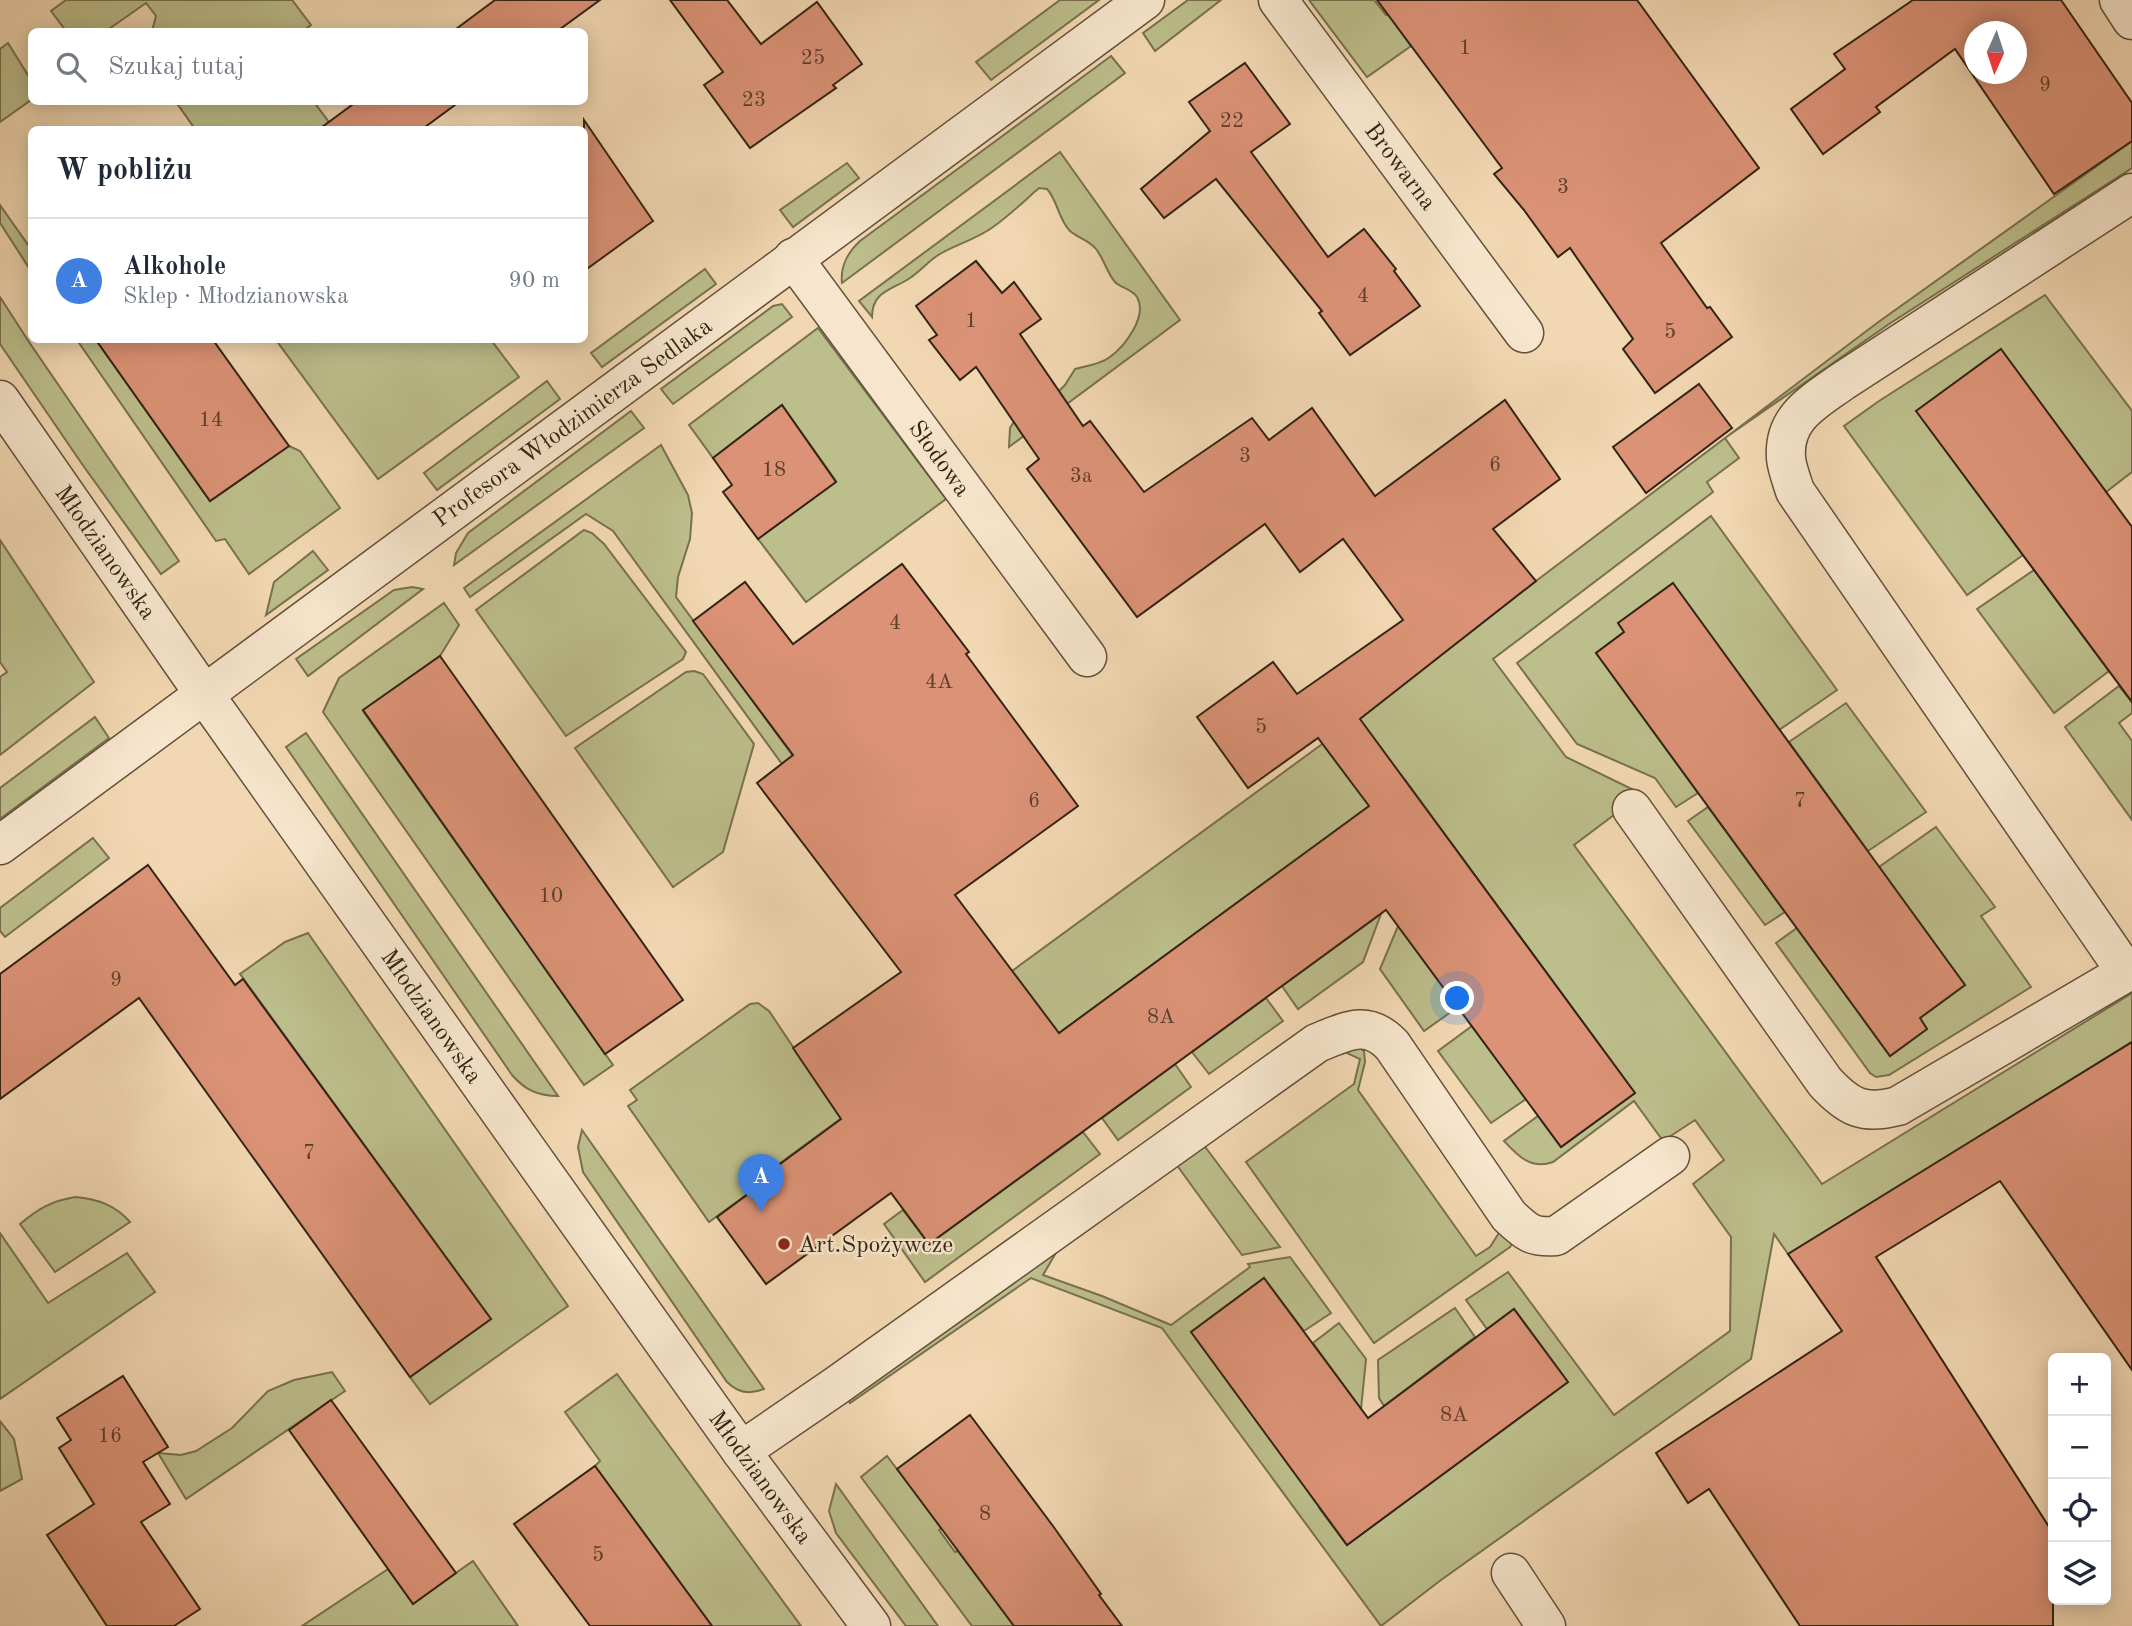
<!DOCTYPE html>
<html lang="pl">
<head>
<meta charset="utf-8">
<style>
  body { margin:0; font-family:"Old Standard TT",serif; background:#f2f2f3; color:#1f2937 }
  .controls { position:absolute; right:21px; bottom:21px; display:grid; overflow:hidden; border-radius:10px; box-shadow:0 4px 18px #0003 }
  .controls button { width:63px; height:63px; display:grid; place-items:center; padding:0; border:0; border-bottom:2px solid #e0e1e3; background:#fff; color:#1f2937; font:35px sans-serif }
  .compass { position:absolute; left:1964px; top:21px; width:63px; height:63px; border-radius:50%; background:#fff; box-shadow:0 4px 18px #0003; rotate:183deg }
  .you { position:absolute; left:1458px; top:999px; width:24px; height:24px; margin:-18px; border:5px solid #fff; border-radius:50%; background:#1a73e8; box-shadow:0 0 0 10px #1a73e833 }
  .badge { display:grid; place-items:center; width:46px; height:46px; border-radius:50%; background:#db2777; color:#fff; font-size:23px; font-weight:700 }
  .pin { position:absolute; translate:-50% -58px; filter:drop-shadow(0 2px 4px #0008) }
  .pin::after { content:''; position:absolute; top:37px; width:24px; height:21px; background:inherit; clip-path:polygon(0 0,100% 0,50% 100%) }
  .list { margin:0; padding:0; list-style:none }
  h2 { display:flex; justify-content:space-between; align-items:center; height:91px; margin:0; padding:0 28px; font-size:30px }
  h2 small { font-size:23px; font-weight:400; color:#747a83 }
  .list li { display:grid; grid-template-columns:46px 1fr auto; gap:21px; align-items:center; box-sizing:border-box; height:126px; padding:0 28px; border-top:2px solid #e0e1e3 }
  .list b { display:block; font-size:26px; white-space:nowrap }
  .list p { margin:0; font-size:23px; white-space:nowrap; color:#747a83 }
  .list em { font-size:23px; font-style:normal; color:#747a83 }
  .icon { flex:none; width:38px; height:38px; fill:none; stroke:currentColor; stroke-width:2; stroke-linecap:round; stroke-linejoin:round }
  .map { position:relative; flex:none; width:2132px; height:1626px; overflow:hidden }
  .search { position:absolute; background:#fff; box-shadow:0 4px 18px #0003; left:28px; top:28px; width:560px; height:77px; display:flex; align-items:center; gap:18px; box-sizing:border-box; padding:0 24px; border-radius:10px; color:#747a83; font-size:26px }
  .panel { position:absolute; background:#fff; box-shadow:0 4px 18px #0003; left:28px; top:126px; width:560px; height:217px; border-radius:10px }
  .map>svg:first-child { display:block }
</style>
</head>
<body>
<div class="map">
<svg width="2132" height="1626" viewBox="0 0 2132 1626">
  <rect width="100%" height="100%" fill="#f2d8b2"/>
  <filter id="stains"><feTurbulence type="fractalNoise" baseFrequency=".00286" numOctaves="4"/><feColorMatrix values="0 0 0 0 .2 0 0 0 0 .09 0 0 0 0 .02 0 0 0 .5 -.17"/></filter>
  <radialGradient id="worn" r=".72"><stop offset=".6" stop-color="#630" stop-opacity="0"/><stop offset="1" stop-color="#630" stop-opacity=".3"/></radialGradient>
  <g fill="#bcbe8b" stroke="#78704f" stroke-width="2">
    <path d="M 66,0 L 292,0 L 311,25 L 301,32 L 152,31 L 156,16 L 146,3 L 106,31 L 66,31 L 51,11 Z"/>
    <path d="M 1060,0 L 1099,0 L 991,80 L 976,62 Z"/>
    <path d="M 1188,0 L 1221,0 L 1155,51 L 1143,33 Z"/>
    <path d="M 1309,0 L 1374,0 L 1386,15 L 1389,15 L 1411,46 L 1367,77 Z"/>
    <path d="M 8,43 L 31,80 L 31,100 L 0,122 L 0,49 Z"/>
    <path d="M 1111,56 L 1125,73 L 842,283 C 840,267 848,252 860,241 Z"/>
    <path d="M 176,102 L 314,102 L 334,129 L 195,129 Z"/>
    <path d="M 2132,141 L 2132,168 L 1889,324 L 1725,438 L 1739,458 L 1707,482 L 1713,492 L 1493,659 L 1566,757 L 1642,794 L 1574,845 L 1822,1184 L 2132,993 L 2132,1042 L 1788,1254 L 1774,1234 L 1751,1359 L 1441,1580 L 1381,1626 L 1162,1328 L 1031,1278 L 850,1403 L 848,1400 L 1057,1251 L 1043,1275 L 1102,1296 L 1171,1325 L 1250,1267 L 1248,1264 L 1290,1257 L 1331,1313 L 1304,1331 L 1264,1278 L 1191,1332 L 1310,1493 L 1331,1499 L 1319,1508 L 1347,1545 L 1568,1382 L 1514,1309 L 1487,1329 L 1466,1300 L 1508,1272 L 1614,1415 L 1730,1331 L 1731,1237 L 1693,1184 L 1724,1160 L 1695,1120 L 1663,1141 L 1634,1101 L 1553,1162 C 1531,1170 1518,1156 1504,1141 L 1538,1116 L 1561,1147 L 1635,1093 L 1405,780 L 913,1140 L 884,1087 L 772,1169 L 775,1174 L 709,1222 L 628,1106 L 637,1100 L 630,1090 L 750,1004 L 758,1003 L 769,1011 L 820,1087 L 900,1053 L 1396,690 L 1536,581 L 1877,323 Z"/>
    <path d="M 1060,152 L 1180,320 L 1009,447 L 1010,428 L 1015,420 L 1056,394 L 1065,385 L 1075,369 C 1087,366 1101,364 1110,357 C 1125,346 1148,316 1137,297 C 1132,289 1121,288 1115,282 C 1107,273 1104,259 1096,249 C 1089,240 1078,238 1070,231 C 1058,219 1058,201 1047,189 L 1039,188 C 1024,201 1009,216 993,227 C 977,239 957,244 940,254 C 928,261 921,271 910,278 C 892,290 872,291 872,317 L 859,301 Z"/>
    <path d="M 847,163 L 859,178 L 793,227 L 780,210 Z"/>
    <path d="M 0,205 L 31,249 L 31,271 L 0,223 Z"/>
    <path d="M 705,269 L 716,284 L 602,367 L 591,353 Z"/>
    <path d="M 2045,295 L 2132,411 L 2132,472 L 2106,492 L 2002,351 L 1917,411 L 2023,555 L 1967,595 L 1844,426 L 1879,401 Z"/>
    <path d="M 0,297 L 29,342 L 179,561 L 161,574 L 82,464 L 0,344 Z"/>
    <path d="M 782,304 L 792,317 L 673,404 L 661,389 L 773,306 Z"/>
    <path d="M 818,328 L 946,499 L 806,602 L 758,539 L 836,481 L 782,405 L 713,458 L 689,425 Z"/>
    <path d="M 77,340 L 96,340 L 210,501 L 289,446 L 300,451 L 340,508 L 249,574 L 225,539 L 216,541 Z"/>
    <path d="M 276,340 L 491,340 L 519,377 L 378,479 Z"/>
    <path d="M 547,381 L 560,399 L 437,490 L 424,473 Z"/>
    <path d="M 631,411 L 644,428 L 454,565 L 456,553 L 468,533 Z"/>
    <path d="M 661,445 L 688,495 L 692,513 L 690,539 L 678,577 L 676,597 L 793,756 L 782,764 L 613,531 L 586,514 L 470,597 L 464,588 Z"/>
    <path d="M 1711,516 L 1837,690 L 1779,730 L 1618,623 L 1624,632 L 1596,653 L 1698,793 L 1676,807 L 1655,778 L 1577,744 L 1517,663 Z"/>
    <path d="M 584,530 L 592,533 L 604,544 L 686,652 L 683,659 L 566,736 L 476,610 Z"/>
    <path d="M 0,540 L 94,682 L 0,755 L 0,677 L 7,672 L 0,662 Z"/>
    <path d="M 313,551 L 328,570 L 266,615 L 274,582 Z"/>
    <path d="M 2034,570 L 2109,671 L 2054,713 L 1977,609 Z"/>
    <path d="M 412,587 L 423,589 L 308,676 L 296,659 L 394,590 Z"/>
    <path d="M 444,603 L 459,625 L 440,656 L 363,711 L 613,1065 L 584,1085 L 323,712 L 339,678 Z"/>
    <path d="M 694,671 L 703,674 L 754,744 L 723,852 L 673,887 L 575,748 L 686,672 Z"/>
    <path d="M 2119,686 L 2132,702 L 2132,713 L 2119,723 L 2132,741 L 2132,820 L 2065,727 Z"/>
    <path d="M 1846,703 L 1926,812 L 1868,851 L 1789,742 Z"/>
    <path d="M 95,717 L 109,738 L 0,819 L 0,788 Z"/>
    <path d="M 306,733 L 558,1096 C 538,1096 525,1090 512,1075 L 286,747 Z"/>
    <path d="M 1708,807 L 1785,912 L 1765,925 L 1688,821 Z"/>
    <path d="M 1936,827 L 1995,907 L 1981,916 L 2031,987 L 1889,1075 L 1876,1077 L 1870,1073 L 1776,943 L 1797,928 L 1890,1056 L 1927,1029 L 1920,1018 L 1965,985 L 1879,867 Z"/>
    <path d="M 93,838 L 109,858 L 5,937 L 0,931 L 0,908 Z"/>
    <path d="M 1381,914 L 1363,962 L 1298,1009 L 1282,986 Z"/>
    <path d="M 1398,926 L 1458,1007 L 1424,1031 L 1380,969 Z"/>
    <path d="M 308,933 L 568,1306 L 430,1404 L 410,1377 L 491,1319 L 240,974 L 285,942 Z"/>
    <path d="M 1266,998 L 1283,1021 L 1209,1074 L 1192,1052 Z"/>
    <path d="M 1472,1026 L 1526,1099 L 1491,1123 L 1438,1051 Z"/>
    <path d="M 1358,1047 L 1364,1051 L 1365,1062 L 1358,1090 L 1476,1256 L 1490,1247 L 1506,1222 L 1515,1240 L 1510,1247 L 1374,1343 L 1246,1162 L 1354,1084 L 1360,1059 L 1338,1049 Z"/>
    <path d="M 1175,1064 L 1191,1087 L 1118,1140 L 1102,1118 Z"/>
    <path d="M 582,1130 L 764,1389 C 750,1395 738,1393 727,1382 L 583,1172 L 578,1147 Z"/>
    <path d="M 1083,1132 L 1100,1154 L 925,1282 L 884,1224 L 903,1210 L 929,1244 Z"/>
    <path d="M 1203,1144 L 1280,1247 L 1242,1255 L 1176,1164 Z"/>
    <path d="M 75,1197 C 98,1199 115,1205 130,1222 L 55,1272 L 20,1224 C 38,1209 51,1201 75,1197 Z"/>
    <path d="M 0,1233 L 48,1303 L 127,1253 L 155,1292 L 0,1399 Z"/>
    <path d="M 1455,1308 L 1475,1337 L 1384,1406 L 1379,1398 L 1378,1360 Z"/>
    <path d="M 1339,1323 L 1366,1359 L 1361,1409 L 1313,1343 Z"/>
    <path d="M 332,1372 L 345,1391 L 186,1499 L 158,1453 L 181,1455 L 196,1451 L 232,1428 L 268,1391 L 294,1380 Z"/>
    <path d="M 617,1374 L 801,1626 L 712,1626 L 595,1466 L 600,1461 L 565,1412 Z"/>
    <path d="M 0,1421 L 14,1439 L 22,1479 L 0,1491 Z"/>
    <path d="M 887,1456 L 942,1528 L 939,1530 L 955,1552 L 958,1551 L 1014,1626 L 972,1626 L 861,1477 Z"/>
    <path d="M 836,1484 L 938,1626 L 906,1626 L 836,1533 L 829,1511 Z"/>
    <path d="M 473,1561 L 518,1626 L 302,1626 L 388,1569 L 413,1603 Z"/>
  </g>
  <g fill="#db9276" stroke="#332313" stroke-width="2" fill-rule="evenodd">
    <path d="M 495,0 L 600,0 L 556,32 L 452,32 Z"/>
    <path d="M 670,0 L 727,0 L 761,44 L 817,2 L 862,64 L 833,85 L 836,88 L 750,148 L 704,85 L 723,72 Z"/>
    <path d="M 1377,0 L 1637,0 L 1759,168 L 1661,243 L 1707,308 L 1710,307 L 1732,337 L 1655,393 L 1623,349 L 1633,339 L 1570,248 L 1558,257 L 1524,210 L 1494,174 L 1502,168 Z"/>
    <path d="M 1913,0 L 2061,0 L 2132,103 L 2132,141 L 2054,194 L 1955,49 L 1876,107 L 1880,112 L 1823,154 L 1791,109 L 1845,69 L 1834,54 ZM 1975,32 L 2017,32 L 2017,74 L 1975,74 Z"/>
    <path d="M 1245,63 L 1290,124 L 1251,152 L 1328,257 L 1364,229 L 1396,269 L 1394,271 L 1420,306 L 1350,355 L 1319,313 L 1322,311 L 1216,179 L 1164,218 L 1141,189 L 1210,131 L 1189,102 Z"/>
    <path d="M 356,102 L 459,102 L 421,130 L 318,130 Z"/>
    <path d="M 584,120 L 653,221 L 584,271 Z"/>
    <path d="M 976,261 L 1002,293 L 1014,282 L 1041,319 L 1020,334 L 1083,426 L 1090,421 L 1144,492 L 1252,418 L 1269,440 L 1312,408 L 1375,496 L 1505,400 L 1560,479 L 1493,529 L 1536,581 L 1360,719 L 1635,1093 L 1561,1147 L 1386,910 L 929,1244 L 891,1193 L 766,1284 L 717,1217 L 775,1174 L 772,1170 L 841,1119 L 793,1048 L 901,972 L 757,783 L 793,755 L 693,621 L 745,582 L 793,644 L 902,564 L 969,652 L 966,654 L 1078,806 L 955,895 L 1059,1033 L 1369,806 L 1318,738 L 1248,788 L 1197,717 L 1273,662 L 1297,694 L 1403,620 L 1343,539 L 1300,572 L 1265,524 L 1137,617 L 1027,469 L 1039,459 L 976,367 L 960,380 L 929,340 L 937,335 L 916,306 Z"/>
    <path d="M 96,340 L 213,340 L 289,446 L 210,501 Z"/>
    <path d="M 2001,349 L 2132,527 L 2132,702 L 1916,411 Z"/>
    <path d="M 1699,384 L 1732,428 L 1646,493 L 1613,447 Z"/>
    <path d="M 782,405 L 836,482 L 758,539 L 723,492 L 732,485 L 713,458 Z"/>
    <path d="M 1673,583 L 1965,985 L 1920,1018 L 1927,1029 L 1890,1056 L 1596,653 L 1624,632 L 1618,623 Z"/>
    <path d="M 440,656 L 683,1000 L 605,1054 L 363,710 Z"/>
    <path d="M 148,865 L 235,985 L 243,979 L 491,1319 L 410,1377 L 139,998 L 0,1099 L 0,974 Z"/>
    <path d="M 2132,1042 L 2132,1370 L 2000,1181 L 1876,1257 L 2053,1533 L 2053,1626 L 1800,1626 L 1709,1489 L 1688,1503 L 1656,1453 L 1842,1331 L 1788,1254 Z"/>
    <path d="M 1264,1278 L 1368,1418 L 1514,1309 L 1568,1382 L 1347,1545 L 1191,1332 Z"/>
    <path d="M 123,1376 L 168,1447 L 143,1462 L 170,1504 L 141,1522 L 200,1609 L 174,1626 L 107,1626 L 47,1535 L 94,1504 L 59,1448 L 71,1440 L 57,1418 Z"/>
    <path d="M 331,1400 L 456,1573 L 413,1604 L 289,1430 Z"/>
    <path d="M 970,1415 L 1053,1526 L 1101,1594 L 1099,1595 L 1122,1626 L 1014,1626 L 897,1469 Z"/>
    <path d="M 595,1466 L 712,1626 L 590,1626 L 514,1524 Z"/>
  </g>
  <g fill="none" stroke-linecap="round" stroke-linejoin="round">
    <g stroke="#63503b" stroke-width="41">
      <g id="minor">
        <path d="M 1278,0 L 1524,333"/>
        <path d="M 2119,0 L 2132,20"/>
        <path d="M 793,258 L 1087,657"/>
        <path d="M 0,400 L 204,694 L 525,1147 L 741,1451 L 871,1626"/>
        <path d="M 1632,809 L 1825,1082 C 1849,1108 1864,1115 1898,1106 L 2132,969"/>
        <path d="M 0,845 L 1145,0"/>
        <path d="M 2126,972 L 1795,491 C 1792,481 1787,469 1786,458 C 1783,417 1814,402 1843,381 L 2132,193"/>
        <path d="M 741,1451 L 836,1386 L 1317,1043 C 1347,1031 1367,1019 1392,1045 L 1509,1216 C 1526,1232 1532,1238 1556,1236 L 1670,1156"/>
        <path d="M 1511,1573 L 1546,1626"/>
      </g>
    </g>
    <use href="#minor" stroke="#f7e6cd" stroke-width="38"/>
  </g>
  <circle fill="#8f2418" stroke="#f7e6cd" stroke-width="2.5" cx="784" cy="1244" r="7"/>
  <g text-anchor="middle" stroke-width="5" stroke-linejoin="round" paint-order="stroke">
    <g font-size="21" fill="#5d3f2c">
      <text x="1465" y="54">1</text>
      <text x="813" y="64">25</text>
      <text x="2045" y="91">9</text>
      <text x="754" y="106">23</text>
      <text x="1232" y="127">22</text>
      <text x="1563" y="193">3</text>
      <text x="1363" y="302">4</text>
      <text x="971" y="327">1</text>
      <text x="1670" y="338">5</text>
      <text x="211" y="426">14</text>
      <text x="1245" y="462">3</text>
      <text x="1495" y="471">6</text>
      <text x="774" y="476">18</text>
      <text x="1081" y="482">3a</text>
      <text x="895" y="629">4</text>
      <text x="939" y="688">4A</text>
      <text x="1261" y="733">5</text>
      <text x="1034" y="807">6</text>
      <text x="1800" y="807">7</text>
      <text x="551" y="902">10</text>
      <text x="116" y="986">9</text>
      <text x="1161" y="1023">8A</text>
      <text x="309" y="1159">7</text>
      <text x="1454" y="1421">8A</text>
      <text x="110" y="1442">16</text>
      <text x="985" y="1520">8</text>
      <text x="598" y="1561">5</text>
    </g>
    <g font-size="24" fill="#332313" stroke="#f7e6cd">
      <text transform="translate(1401 166) rotate(53)" y="8">Browarna</text>
      <text transform="translate(572 422) rotate(-36)" y="8">Profesora Włodzimierza Sedlaka</text>
      <text transform="translate(940 458) rotate(54)" y="8">Słodowa</text>
      <text transform="translate(106 552) rotate(55)" y="8">Młodzianowska</text>
      <text transform="translate(432 1016) rotate(55)" y="8">Młodzianowska</text>
      <text transform="translate(761 1477) rotate(54)" y="8">Młodzianowska</text>
    </g>
    <g font-size="24" fill="#332313" stroke="#f7e6cd" text-anchor="start">
      <text x="798" y="1252">Art.Spożywcze</text>
    </g>
  </g>
  <rect width="100%" height="100%" filter="url(#stains)"/>
  <rect width="100%" height="100%" fill="url(#worn)"/>
</svg>
<div class="controls">
<button>+</button>
<button>−</button>
<button><svg class="icon" aria-label="locate" viewBox="0 0 24 24"><circle cx="12" cy="12" r="6"/><path d="M12 2v4M12 18v4M2 12h4M18 12h4"/></svg></button>
<button><svg class="icon" aria-label="layers" viewBox="0 0 24 24"><path d="M12 4l9 5-9 5-9-5zM3 14l9 5 9-5"/></svg></button>
</div>
<svg class="compass" viewBox="-18 -18 36 36"><path d="M0-13l5 13h-10z" fill="#e53935"/><path d="M0 13l5-13h-10z" fill="#747a83"/></svg>
<div class="you"></div>
<div class="pin badge" style="left:761px;top:1212px;background:#3f7fe0">A</div>
<div class="search"><svg class="icon" aria-label="search" viewBox="0 0 24 24"><circle cx="10" cy="10" r="6"/><path d="M15 15l6 6"/></svg>Szukaj tutaj</div>
<section class="panel">
<h2>W pobliżu<small></small></h2>
<ul class="list">
<li><span class="badge" style="background:#3f7fe0">A</span><div><b>Alkohole</b><p>Sklep · Młodzianowska</p></div><em>90 m</em></li>
</ul>
</section>
</div>
</body>
</html>
